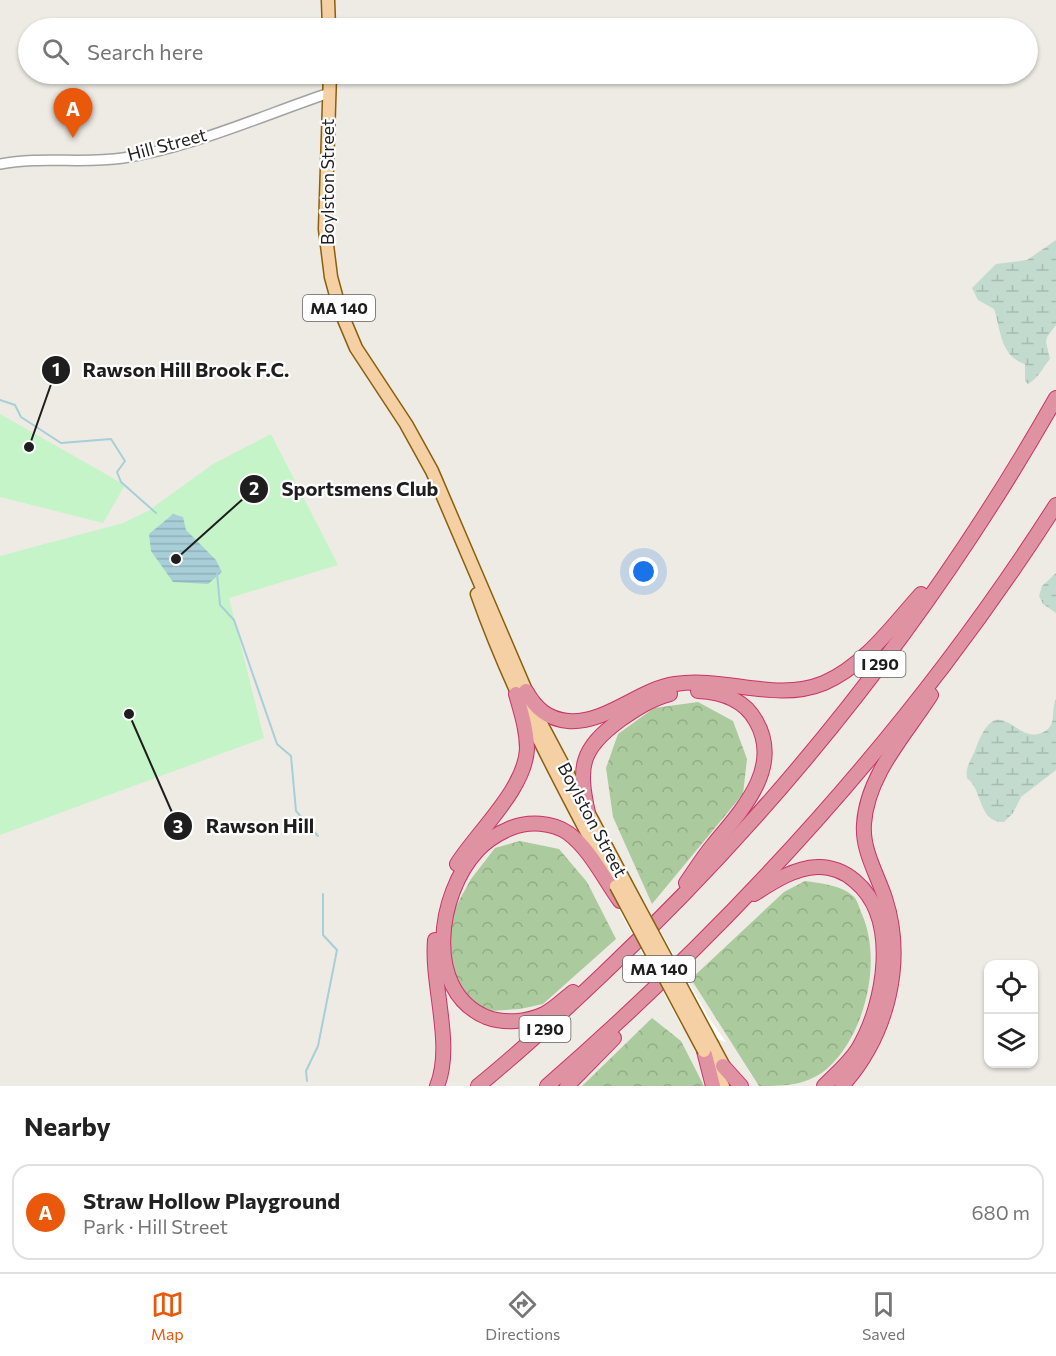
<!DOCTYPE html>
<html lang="en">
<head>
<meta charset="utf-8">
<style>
  body { margin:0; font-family:Commissioner,sans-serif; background:#f6f6f6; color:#222 }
  .controls { position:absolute; right:18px; bottom:18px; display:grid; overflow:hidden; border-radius:12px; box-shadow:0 2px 4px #0004 }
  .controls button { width:54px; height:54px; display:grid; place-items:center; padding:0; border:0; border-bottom:2px solid #e0e0e0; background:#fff; color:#222; font:30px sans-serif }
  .you { position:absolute; left:644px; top:572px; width:21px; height:21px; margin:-15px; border:4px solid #fff; border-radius:50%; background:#1a73e8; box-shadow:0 0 0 9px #1a73e833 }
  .badge { display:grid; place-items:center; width:39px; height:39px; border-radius:50%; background:#ea580c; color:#fff; font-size:20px; font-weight:700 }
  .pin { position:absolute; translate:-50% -50px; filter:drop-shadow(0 2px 3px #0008) }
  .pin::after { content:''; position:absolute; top:32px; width:21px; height:18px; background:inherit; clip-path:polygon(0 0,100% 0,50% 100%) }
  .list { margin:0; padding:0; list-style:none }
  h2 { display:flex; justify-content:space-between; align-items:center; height:78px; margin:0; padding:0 24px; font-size:26px }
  h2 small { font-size:20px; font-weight:400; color:#767676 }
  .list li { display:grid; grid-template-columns:39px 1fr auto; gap:18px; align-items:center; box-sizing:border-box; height:96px; margin:0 12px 12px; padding:0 12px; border:2px solid #e0e0e0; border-radius:18px }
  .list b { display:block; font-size:22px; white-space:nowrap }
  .list p { margin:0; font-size:20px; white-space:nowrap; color:#767676 }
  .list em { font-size:20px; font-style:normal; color:#767676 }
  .icon { flex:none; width:33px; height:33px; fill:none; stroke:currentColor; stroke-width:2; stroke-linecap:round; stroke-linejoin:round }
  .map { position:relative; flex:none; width:1056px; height:1086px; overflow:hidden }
  .search { position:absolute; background:#fff; box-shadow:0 2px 4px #0004; left:18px; right:18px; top:18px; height:66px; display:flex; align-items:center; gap:15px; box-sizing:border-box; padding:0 21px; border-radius:33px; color:#767676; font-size:22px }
  .sheet { height:186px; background:#fff }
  nav { display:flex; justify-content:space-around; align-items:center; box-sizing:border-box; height:84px; border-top:2px solid #e0e0e0; background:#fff; font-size:16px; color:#767676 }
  nav a { display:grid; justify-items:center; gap:3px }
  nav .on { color:#ea580c }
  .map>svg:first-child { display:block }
</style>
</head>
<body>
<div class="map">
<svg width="1056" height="1086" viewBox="0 0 1056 1086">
  <defs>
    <pattern id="forest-crowns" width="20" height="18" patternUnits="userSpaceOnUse" patternTransform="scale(1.5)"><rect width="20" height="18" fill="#abca9d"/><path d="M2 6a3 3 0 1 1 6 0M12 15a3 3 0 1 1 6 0" fill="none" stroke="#93ad87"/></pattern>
    <pattern id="wetland-marsh" width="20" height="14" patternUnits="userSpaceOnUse" patternTransform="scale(1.5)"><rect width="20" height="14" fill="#c3dacf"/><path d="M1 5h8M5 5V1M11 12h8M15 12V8" fill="none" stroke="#a7bbb1"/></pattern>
    <pattern id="water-rules" width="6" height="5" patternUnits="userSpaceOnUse" patternTransform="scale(1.5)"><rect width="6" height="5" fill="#a8ced8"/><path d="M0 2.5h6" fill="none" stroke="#90b0b9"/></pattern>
  </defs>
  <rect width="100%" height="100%" fill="#eeebe4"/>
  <g fill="url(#forest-crowns)">
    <path d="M 698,702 L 733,721 L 747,759 L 743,794 L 652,904 L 613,817 L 606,768 L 618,734 L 654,708 Z"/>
    <path d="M 520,841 L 559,849 L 587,882 L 616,939 L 543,1004 L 520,1009 L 490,1011 L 468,1000 L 452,973 L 449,941 L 453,912 L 471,879 L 495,848 Z"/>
    <path d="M 805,881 C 820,883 841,885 853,896 C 857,899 859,907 861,912 C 883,959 866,1033 828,1068 C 807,1086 785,1086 759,1086 L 691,979 L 784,892 Z"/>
    <path d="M 652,1018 L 681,1041 L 704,1086 L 582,1086 Z"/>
  </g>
  <g fill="url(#wetland-marsh)">
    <path d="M 1056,240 L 1056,325 L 1047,337 L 1046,342 L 1050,359 C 1042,368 1039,378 1028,384 L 1025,381 L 1025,364 C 1000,356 1001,330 994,309 L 978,300 L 972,288 L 996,264 L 1027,260 Z"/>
    <path d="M 1056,573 L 1056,613 L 1043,604 L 1039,596 L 1042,586 Z"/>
    <path d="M 1056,699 L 1056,770 L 1021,797 L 1013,813 L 1004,822 C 978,823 983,790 967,778 C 965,766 972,759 976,748 C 1000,683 1018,754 1048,729 C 1056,722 1051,709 1056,699 Z"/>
  </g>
  <g fill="#c5f4c8">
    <path d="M 0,414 L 125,485 L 103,523 L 0,497 Z"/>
    <path d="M 271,434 L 338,565 L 229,598 L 264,738 L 0,835 L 0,556 L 123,523 L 148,511 L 213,464 Z"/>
  </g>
  <path fill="url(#water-rules)" d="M 173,514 L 183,517 L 186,530 L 216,560 L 222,572 L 208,584 L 173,582 L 151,551 L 149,534 Z"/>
  <path fill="#fff" d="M 612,897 L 642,898 L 709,1018 L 726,1042 L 682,1027 Z"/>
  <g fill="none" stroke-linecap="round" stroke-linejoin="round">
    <g stroke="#a8ced8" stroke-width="2">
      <path d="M 0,400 L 15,405 L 21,417 L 61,443 L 111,439 L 125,461 L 117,472 L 121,482 L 156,513"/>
      <path d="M 217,573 L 220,605 L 234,620 L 277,744 L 291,756 L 296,811 L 318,836"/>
      <path d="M 307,1081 L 306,1071 L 318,1046 L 337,950 L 323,935 L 323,894"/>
    </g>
    <g stroke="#a2a2a2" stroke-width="12">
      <path id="minor" d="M 0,164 C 41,156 83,164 123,158 C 190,148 264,115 329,93"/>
    </g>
    <g stroke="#8a5f0d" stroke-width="15">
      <g id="major">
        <path d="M 328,0 L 329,28"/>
        <path d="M 330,74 L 325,229 L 331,277 L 340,310 L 356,348 L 406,424 L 432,471 L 536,714 L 625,882"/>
        <path d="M 477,594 C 512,693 561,784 610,876"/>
        <path d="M 713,1046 L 728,1074"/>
        <path d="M 710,1063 L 723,1086"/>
      </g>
    </g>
    <g stroke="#ca3369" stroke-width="16">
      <g id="highway">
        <path d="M 526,691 C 536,709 548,719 568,721 C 606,724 639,689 675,684 C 725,676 775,703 824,683 C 864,666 893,625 921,594"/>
        <path d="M 588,813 C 578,767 580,749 620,720 C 636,709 651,699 670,694"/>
        <path d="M 457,864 C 478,831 525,789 527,749 C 527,730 521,712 516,694"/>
        <path d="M 686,883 C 695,870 703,857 713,845 C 741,811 783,768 756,721 C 744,699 721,692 698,691"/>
        <path d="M 754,894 C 773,882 794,868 817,867 C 830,866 845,872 855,881 C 900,918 885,1004 858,1049 C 849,1063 836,1074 824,1086"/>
        <path d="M 435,940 C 431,985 454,1045 437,1086"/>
        <path d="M 573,992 C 564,999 554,1009 544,1014 C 527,1022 504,1024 486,1017 C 423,990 438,893 477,851 C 486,841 499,833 511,828 C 529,821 552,822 568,833 C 590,849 604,879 620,901"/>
        <path d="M 704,1051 L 713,1086"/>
        <path d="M 723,1066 L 741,1086"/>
        <path d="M 478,1086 C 521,1051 562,1013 603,974 C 781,806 935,611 1056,398"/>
        <path d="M 547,1086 C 742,916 917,723 1056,505"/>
        <path d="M 567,1086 L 614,1038"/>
        <path d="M 842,1086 C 887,1036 906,963 885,898 C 877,874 862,850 864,824 C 867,775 906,734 931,695"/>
      </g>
    </g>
    <use href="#minor" stroke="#fff" stroke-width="9"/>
    <use href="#major" stroke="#f4d0a4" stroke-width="12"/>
    <use href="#highway" stroke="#df93a2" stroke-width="14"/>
    <g stroke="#8a5f0d" stroke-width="15" stroke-linecap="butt">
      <g id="major-bridge">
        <path d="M 625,882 L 713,1046"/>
        <path d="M 616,886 L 704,1051"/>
      </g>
    </g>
    <use href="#major-bridge" stroke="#f4d0a4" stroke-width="12"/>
  </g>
  <g text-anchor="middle" stroke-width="4.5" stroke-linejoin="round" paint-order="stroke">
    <g fill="#fff" stroke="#626262" stroke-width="1.5">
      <rect x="303" y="295" width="72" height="26" rx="4.5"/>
      <rect x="854.5" y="651" width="51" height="26" rx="4.5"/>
      <rect x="623" y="956" width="72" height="26" rx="4.5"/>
      <rect x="519.5" y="1016" width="51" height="26" rx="4.5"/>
    </g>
    <g font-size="16" font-weight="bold" fill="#1e1e1e">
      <text x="339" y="314">MA 140</text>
      <text x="880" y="670">I 290</text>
      <text x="659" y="975">MA 140</text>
      <text x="545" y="1035">I 290</text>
    </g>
    <g font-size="18" fill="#1e1e1e" stroke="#fff">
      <text transform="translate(167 145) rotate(-15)" y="6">Hill Street</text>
      <text transform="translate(328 182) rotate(-90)" y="6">Boylston Street</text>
      <text transform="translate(592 820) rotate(62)" y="6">Boylston Street</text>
    </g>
  </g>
  <path fill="none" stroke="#1e1e1e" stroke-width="2" d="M29 447L56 370M176 559L254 489M129 714L178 826"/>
  <g fill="#1e1e1e" stroke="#fff" stroke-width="2">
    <circle cx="29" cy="447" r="6"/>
    <circle cx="176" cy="559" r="6"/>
    <circle cx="129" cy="714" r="6"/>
    <circle cx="56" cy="370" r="15"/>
    <circle cx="254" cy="489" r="15"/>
    <circle cx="178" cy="826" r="15"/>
  </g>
  <g font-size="18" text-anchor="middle" font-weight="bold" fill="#fff">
    <text x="56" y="376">1</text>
    <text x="254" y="495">2</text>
    <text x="178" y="833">3</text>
  </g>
  <g font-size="20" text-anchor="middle" font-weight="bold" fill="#1e1e1e" stroke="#fff" stroke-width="4.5" stroke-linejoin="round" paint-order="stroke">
    <text x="186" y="377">Rawson Hill Brook F.C.</text>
    <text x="360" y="496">Sportsmens Club</text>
    <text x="260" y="833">Rawson Hill</text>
  </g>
</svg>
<div class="controls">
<button><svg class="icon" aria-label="locate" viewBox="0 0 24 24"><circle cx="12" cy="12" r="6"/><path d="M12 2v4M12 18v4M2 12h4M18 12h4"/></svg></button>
<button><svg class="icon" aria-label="layers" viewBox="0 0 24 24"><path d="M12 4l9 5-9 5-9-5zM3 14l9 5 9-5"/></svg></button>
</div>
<div class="you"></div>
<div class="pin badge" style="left:73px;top:138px">A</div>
<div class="search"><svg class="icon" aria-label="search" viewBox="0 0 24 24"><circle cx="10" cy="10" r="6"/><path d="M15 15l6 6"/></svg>Search here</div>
</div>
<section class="sheet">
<h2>Nearby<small></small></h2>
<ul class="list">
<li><span class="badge">A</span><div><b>Straw Hollow Playground</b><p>Park · Hill Street</p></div><em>680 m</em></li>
</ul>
</section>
<nav>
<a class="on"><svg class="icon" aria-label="map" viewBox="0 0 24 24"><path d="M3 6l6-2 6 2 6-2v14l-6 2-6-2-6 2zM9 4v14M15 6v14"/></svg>Map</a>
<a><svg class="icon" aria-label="directions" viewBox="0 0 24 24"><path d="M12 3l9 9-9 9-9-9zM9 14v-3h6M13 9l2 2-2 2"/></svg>Directions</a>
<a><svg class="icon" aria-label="saved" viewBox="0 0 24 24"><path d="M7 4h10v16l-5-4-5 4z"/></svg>Saved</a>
</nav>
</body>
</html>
